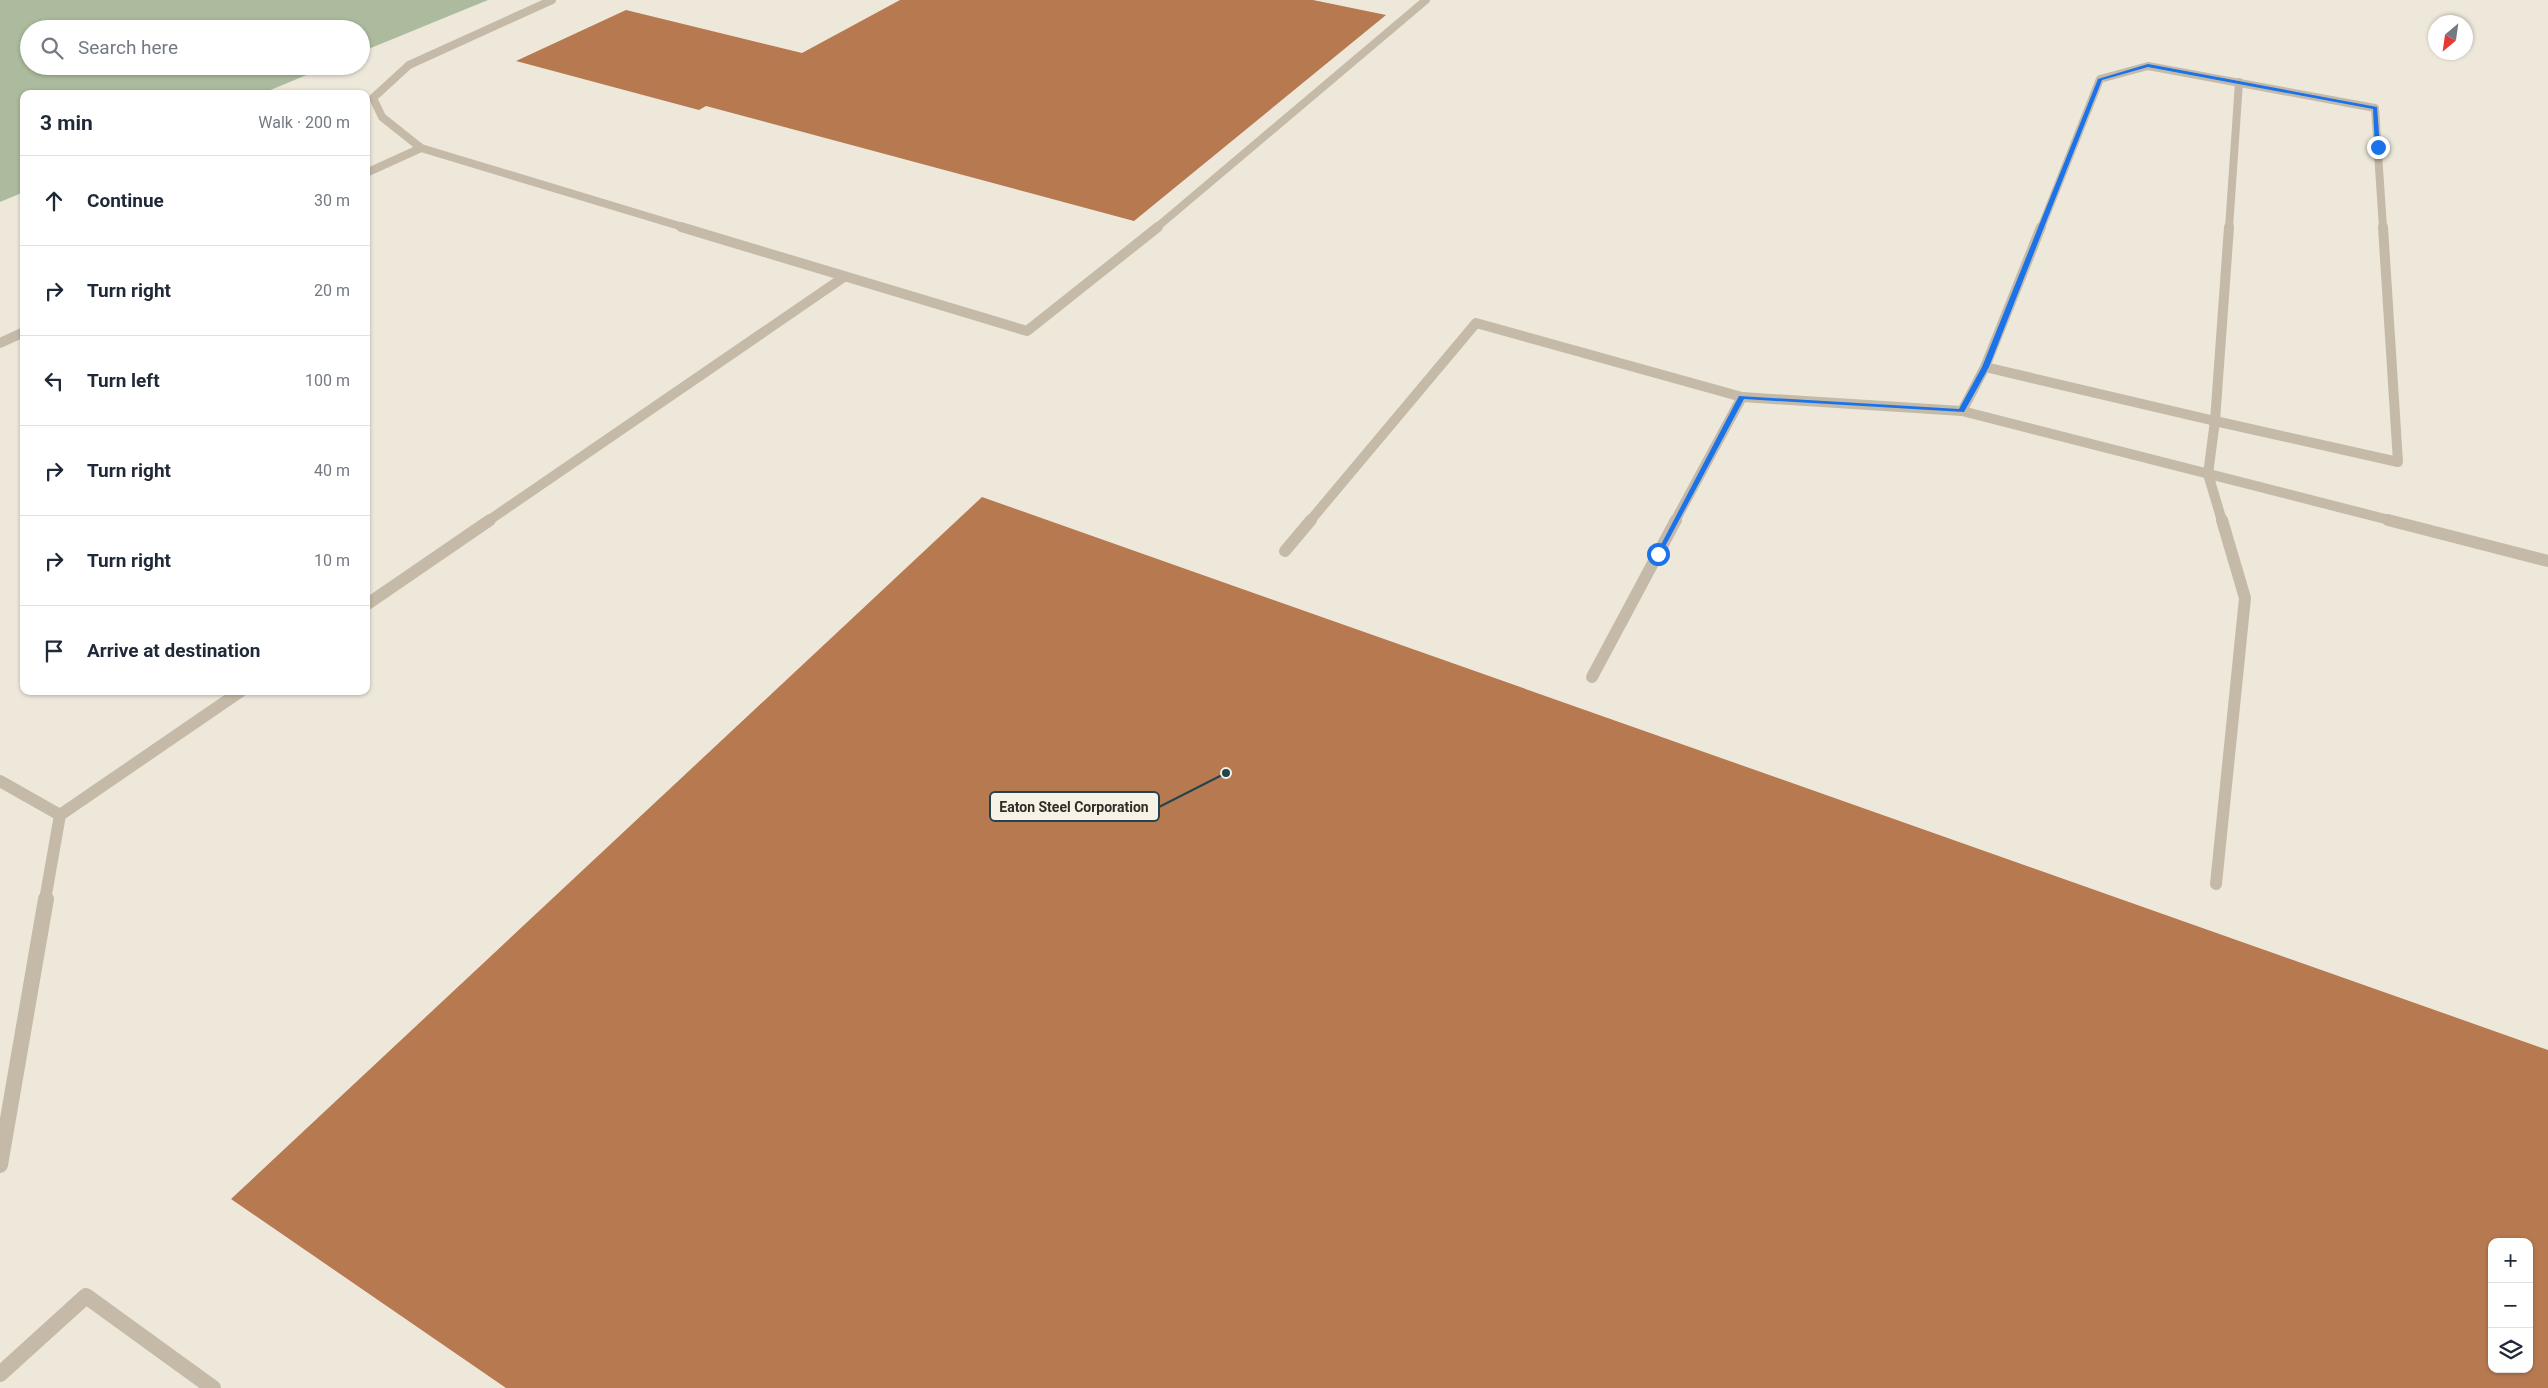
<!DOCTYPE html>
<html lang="en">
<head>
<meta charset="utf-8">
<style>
  body { margin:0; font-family:Roboto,sans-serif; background:#f6f6f7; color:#1f2937 }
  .controls { position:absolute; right:15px; bottom:15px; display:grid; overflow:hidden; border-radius:10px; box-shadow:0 1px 4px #0004 }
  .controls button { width:45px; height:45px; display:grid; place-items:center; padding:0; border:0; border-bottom:1px solid #e0e1e3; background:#fff; color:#1f2937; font:25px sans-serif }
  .compass { position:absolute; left:2428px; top:15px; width:45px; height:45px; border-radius:50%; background:#fff; box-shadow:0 1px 4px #0004; rotate:209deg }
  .stop { position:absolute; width:15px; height:15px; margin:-11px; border:4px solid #1a73e8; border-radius:50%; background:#fff }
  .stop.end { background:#1a73e8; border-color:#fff; box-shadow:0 1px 5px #0008 }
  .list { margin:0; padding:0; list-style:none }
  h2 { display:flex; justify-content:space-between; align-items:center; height:65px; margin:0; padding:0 20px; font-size:21px }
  h2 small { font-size:16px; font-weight:400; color:#747a83 }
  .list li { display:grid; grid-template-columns:32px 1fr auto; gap:15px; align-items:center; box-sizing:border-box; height:90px; padding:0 20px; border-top:1px solid #e0e1e3 }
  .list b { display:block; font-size:19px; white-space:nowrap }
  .list em { font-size:16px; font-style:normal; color:#747a83 }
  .icon { flex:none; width:28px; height:28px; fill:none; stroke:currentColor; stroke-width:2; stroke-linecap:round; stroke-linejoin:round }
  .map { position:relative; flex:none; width:2548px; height:1388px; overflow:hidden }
  .search { position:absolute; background:#fff; box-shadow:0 1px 4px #0004; left:20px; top:20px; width:350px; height:55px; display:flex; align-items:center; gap:12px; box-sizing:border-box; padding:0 18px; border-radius:28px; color:#747a83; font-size:19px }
  .panel { position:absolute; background:#fff; box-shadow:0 1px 4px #0004; left:20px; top:90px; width:350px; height:605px; border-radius:10px }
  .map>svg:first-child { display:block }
</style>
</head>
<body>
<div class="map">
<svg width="2548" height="1388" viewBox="0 0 2548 1388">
  <rect width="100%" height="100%" fill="#eee8db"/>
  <path fill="#acbb9d" d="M 0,0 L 488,0 L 361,52 L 361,29 L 29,29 L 29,66 L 328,66 L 261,94 L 24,94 L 24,192 L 0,202 Z"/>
  <g fill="#b77a50" fill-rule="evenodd">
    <path d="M 900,0 L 1313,0 L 1386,15 L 1134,221 L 706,106 L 699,110 L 516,61 L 626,10 L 802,53 Z"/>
    <path d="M 982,497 L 2548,1050 L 2548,1388 L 506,1388 L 231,1199 ZM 2492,1242 L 2529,1242 L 2529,1369 L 2492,1369 Z"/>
  </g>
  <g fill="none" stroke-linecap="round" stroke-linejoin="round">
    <g stroke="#c5baa8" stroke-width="8">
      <path d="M 552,0 L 409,65 L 373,98 L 382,117 L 421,148 L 686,228"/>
      <path d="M 366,173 L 421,148"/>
      <path d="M 1156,228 L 1426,0"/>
      <path d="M 2041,228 L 2100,79 L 2148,66 L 2375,108 L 2383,228"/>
      <path d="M 2229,228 L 2239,82"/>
    </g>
    <g stroke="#c5baa8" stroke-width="10">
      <path d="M 681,227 L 1027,331 L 1158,227"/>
      <path d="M 0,343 L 24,332"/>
      <path d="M 1985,367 L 2215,421 L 2229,227"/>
      <path d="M 1962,411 L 1985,367 L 2041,227"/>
      <path d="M 488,521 L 844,277"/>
      <path d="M 1310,521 L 1476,323 L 1742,397"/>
      <path d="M 1675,521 L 1742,397 L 1962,411 L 2393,521"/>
      <path d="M 2222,521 L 2208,474 L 2215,421 L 2398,462 L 2383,227"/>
    </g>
    <g stroke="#c5baa8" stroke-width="12">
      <path d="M 2388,520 L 2548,561"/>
      <path d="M 1285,551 L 1311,520"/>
      <path d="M 366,605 L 490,520"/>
      <path d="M 1592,677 L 1676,520"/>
      <path d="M 0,781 L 60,815"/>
      <path d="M 2216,884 L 2245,598 L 2222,520"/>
      <path d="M 45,900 L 60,815 L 241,691"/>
    </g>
    <g stroke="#c5baa8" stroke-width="16">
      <path d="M 0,1165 L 46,899"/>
      <path d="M 0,1374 L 86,1296 L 213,1388"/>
    </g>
  </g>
  <path fill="#1a73e8" d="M 2148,64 L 2377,107 L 2380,147 L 2375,147 L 2373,109 L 2148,67 L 2102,80 L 1989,367 L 1964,412 L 1744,399 L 1661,554 L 1655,556 L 1739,396 L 1959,409 L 1982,367 L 2098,79 Z"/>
  <path fill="none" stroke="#22444f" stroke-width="2" d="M1226 773L1159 807"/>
  <circle fill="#22444f" stroke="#f6f2e6" stroke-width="2" cx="1226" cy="773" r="5"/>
  <rect fill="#f6f2e6" stroke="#22444f" stroke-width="2" x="990" y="792" width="169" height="29" rx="5"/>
  <g font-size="14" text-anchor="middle" font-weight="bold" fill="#322d27">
    <text x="1074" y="812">Eaton Steel Corporation</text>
  </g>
</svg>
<div class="controls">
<button>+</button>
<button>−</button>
<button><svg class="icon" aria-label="layers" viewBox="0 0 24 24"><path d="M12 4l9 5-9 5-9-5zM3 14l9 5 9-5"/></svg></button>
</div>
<svg class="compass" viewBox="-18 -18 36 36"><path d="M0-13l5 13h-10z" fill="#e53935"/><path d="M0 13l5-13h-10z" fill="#747a83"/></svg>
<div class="stop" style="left:1658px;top:554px"></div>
<div class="stop end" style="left:2378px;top:147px"></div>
<div class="search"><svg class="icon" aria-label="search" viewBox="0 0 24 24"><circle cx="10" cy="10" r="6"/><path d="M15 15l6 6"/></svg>Search here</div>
<section class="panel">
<h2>3 min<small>Walk · 200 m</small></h2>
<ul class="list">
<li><svg class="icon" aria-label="ahead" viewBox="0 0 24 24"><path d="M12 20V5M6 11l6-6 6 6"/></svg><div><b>Continue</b></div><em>30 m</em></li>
<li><svg class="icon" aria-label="right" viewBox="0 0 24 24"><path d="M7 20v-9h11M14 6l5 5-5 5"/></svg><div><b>Turn right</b></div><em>20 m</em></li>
<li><svg class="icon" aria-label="left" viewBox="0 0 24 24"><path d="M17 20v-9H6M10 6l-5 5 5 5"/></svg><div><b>Turn left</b></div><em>100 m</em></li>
<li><svg class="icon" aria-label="right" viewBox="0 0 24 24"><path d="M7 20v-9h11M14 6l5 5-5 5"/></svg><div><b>Turn right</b></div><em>40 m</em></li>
<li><svg class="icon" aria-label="right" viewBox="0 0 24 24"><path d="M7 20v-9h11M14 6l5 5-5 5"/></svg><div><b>Turn right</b></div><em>10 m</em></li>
<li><svg class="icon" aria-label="arrive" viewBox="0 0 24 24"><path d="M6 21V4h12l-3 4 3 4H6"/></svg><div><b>Arrive at destination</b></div></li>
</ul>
</section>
</div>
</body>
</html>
